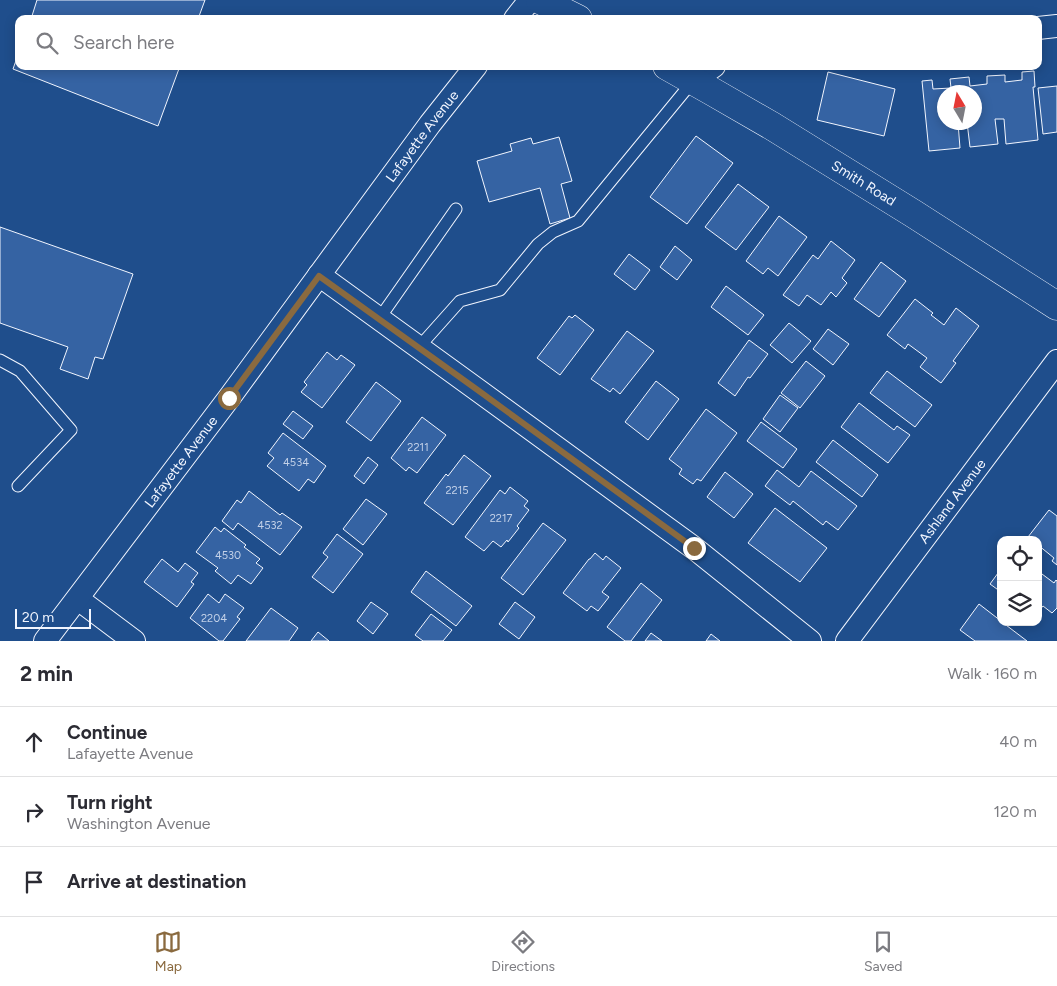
<!DOCTYPE html>
<html lang="en">
<head>
<meta charset="utf-8">
<style>
  body { margin:0; font-family:Figtree,sans-serif; background:#f2f2f3; color:#2b2b33 }
  .controls { position:absolute; right:15px; bottom:15px; display:grid; overflow:hidden; border-radius:10px; box-shadow:0 2px 12px #0003 }
  .controls button { width:45px; height:45px; display:grid; place-items:center; padding:0; border:0; border-bottom:1px solid #e1e1e2; background:#fff; color:#2b2b33; font:25px sans-serif }
  .compass { position:absolute; left:937px; top:85px; width:45px; height:45px; border-radius:50%; background:#fff; box-shadow:0 2px 12px #0003; rotate:350deg }
  .scale { position:absolute; left:15px; bottom:12px; width:76px; box-sizing:border-box; padding-left:5px; border:2px solid #f2f6ff; border-top:0; font-size:14px; line-height:18px; white-space:nowrap; color:#f2f6ff; -webkit-text-stroke:4px #1f4e8c; paint-order:stroke }
  .stop { position:absolute; width:15px; height:15px; margin:-11px; border:4px solid #8a6a3f; border-radius:50%; background:#fff }
  .stop.end { background:#8a6a3f; border-color:#fff; box-shadow:0 1px 5px #0008 }
  .list { margin:0; padding:0; list-style:none }
  h2 { display:flex; justify-content:space-between; align-items:center; height:65px; margin:0; padding:0 20px; font-size:21px }
  h2 small { font-size:16px; font-weight:400; color:#7c7c81 }
  .list li { display:grid; grid-template-columns:32px 1fr auto; gap:15px; align-items:center; box-sizing:border-box; height:70px; padding:0 20px; border-top:1px solid #e1e1e2 }
  .list b { display:block; font-size:19px; white-space:nowrap }
  .list p { margin:0; font-size:16px; white-space:nowrap; color:#7c7c81 }
  .list em { font-size:16px; font-style:normal; color:#7c7c81 }
  .icon { flex:none; width:28px; height:28px; fill:none; stroke:currentColor; stroke-width:2; stroke-linecap:round; stroke-linejoin:round }
  .map { position:relative; flex:none; width:1057px; height:641px; overflow:hidden }
  .search { position:absolute; background:#fff; box-shadow:0 2px 12px #0003; left:15px; right:15px; top:15px; height:55px; display:flex; align-items:center; gap:12px; box-sizing:border-box; padding:0 18px; border-radius:10px; color:#7c7c81; font-size:19px }
  .sheet { height:275px; background:#fff }
  nav { display:flex; justify-content:space-around; align-items:center; box-sizing:border-box; height:70px; border-top:1px solid #e1e1e2; background:#fff; font-size:14px; color:#7c7c81 }
  nav a { display:grid; justify-items:center; gap:2px }
  nav .on { color:#8a6a3f }
  .map>svg:first-child { display:block }
</style>
</head>
<body>
<div class="map">
<svg width="1057" height="641" viewBox="0 0 1057 641">
  <rect width="100%" height="100%" fill="#1f4e8c"/>
  <g fill="#3563a3" stroke="#f2f6ff">
    <path d="M 37,0 L 205,0 L 198,19 L 31,19 Z"/>
    <path d="M 19,52 L 19,66 L 180,66 L 158,126 L 13,69 Z"/>
    <path d="M 1034,71 L 1035,87 L 1033,87 L 1038,140 L 1006,144 L 1004,119 L 995,119 L 998,144 L 970,147 L 967,122 L 974,122 L 974,92 L 944,92 L 944,122 L 964,122 L 958,123 L 960,148 L 929,151 L 922,81 L 932,80 L 933,89 L 951,88 L 950,79 L 969,77 L 970,86 L 987,84 L 987,76 L 1005,75 L 1005,82 L 1022,80 L 1022,72 Z"/>
    <path d="M 828,72 L 895,89 L 884,136 L 817,120 Z"/>
    <path d="M 1057,86 L 1057,132 L 1043,134 L 1038,88 Z"/>
    <path d="M 696,136 L 733,163 L 687,224 L 650,197 Z"/>
    <path d="M 559,137 L 572,181 L 561,184 L 570,218 L 550,224 L 540,188 L 489,202 L 477,161 L 512,151 L 510,144 L 531,138 L 533,144 Z"/>
    <path d="M 738,184 L 769,207 L 736,250 L 705,227 Z"/>
    <path d="M 779,216 L 807,237 L 778,276 L 768,268 L 763,274 L 746,261 Z"/>
    <path d="M 0,227 L 133,274 L 103,359 L 95,357 L 88,379 L 60,369 L 68,347 L 0,323 Z"/>
    <path d="M 831,241 L 855,260 L 842,278 L 847,283 L 836,297 L 831,292 L 821,305 L 807,295 L 799,306 L 783,295 L 813,255 L 818,259 Z"/>
    <path d="M 675,246 L 692,260 L 677,280 L 660,267 Z"/>
    <path d="M 629,254 L 650,270 L 635,290 L 614,274 Z"/>
    <path d="M 881,262 L 906,281 L 879,317 L 854,299 Z"/>
    <path d="M 726,286 L 764,315 L 748,335 L 711,307 Z"/>
    <path d="M 915,299 L 933,313 L 931,315 L 944,325 L 956,308 L 979,326 L 953,361 L 956,363 L 941,383 L 920,367 L 927,358 L 908,344 L 905,349 L 887,335 Z"/>
    <path d="M 575,315 L 594,330 L 560,375 L 537,358 L 569,316 L 572,318 Z"/>
    <path d="M 789,323 L 811,341 L 792,363 L 770,345 Z"/>
    <path d="M 828,329 L 849,344 L 833,365 L 813,349 Z"/>
    <path d="M 627,331 L 654,351 L 620,394 L 613,388 L 610,392 L 591,379 Z"/>
    <path d="M 749,340 L 768,354 L 750,378 L 748,377 L 735,396 L 718,383 Z"/>
    <path d="M 327,352 L 337,360 L 341,355 L 355,365 L 322,408 L 301,392 L 307,385 L 304,382 Z"/>
    <path d="M 806,361 L 825,376 L 800,408 L 781,393 Z"/>
    <path d="M 887,371 L 932,405 L 915,427 L 870,393 Z"/>
    <path d="M 656,381 L 679,399 L 648,440 L 625,422 Z"/>
    <path d="M 376,382 L 401,401 L 371,441 L 346,422 Z"/>
    <path d="M 780,395 L 798,408 L 780,432 L 763,419 Z"/>
    <path d="M 859,403 L 894,430 L 897,426 L 910,435 L 888,463 L 841,427 Z"/>
    <path d="M 706,409 L 737,433 L 701,481 L 697,479 L 693,484 L 679,474 L 682,469 L 669,459 Z"/>
    <path d="M 293,411 L 313,426 L 303,439 L 283,424 Z"/>
    <path d="M 422,417 L 446,435 L 417,473 L 409,467 L 406,471 L 391,458 Z"/>
    <path d="M 761,422 L 797,449 L 783,468 L 747,441 Z"/>
    <path d="M 283,433 L 326,466 L 314,483 L 308,479 L 299,491 L 267,466 L 274,458 L 268,453 Z"/>
    <path d="M 833,440 L 878,475 L 862,497 L 816,462 Z"/>
    <path d="M 464,455 L 491,476 L 453,525 L 424,503 L 446,474 L 448,476 Z"/>
    <path d="M 368,457 L 378,465 L 364,484 L 354,476 Z"/>
    <path d="M 777,470 L 799,487 L 811,471 L 857,506 L 838,530 L 826,521 L 823,525 L 793,501 L 790,505 L 765,486 Z"/>
    <path d="M 725,472 L 753,494 L 734,518 L 707,497 Z"/>
    <path d="M 510,487 L 528,501 L 524,506 L 529,510 L 517,526 L 519,528 L 508,542 L 507,540 L 501,547 L 493,541 L 484,551 L 465,537 L 500,490 L 505,494 Z"/>
    <path d="M 249,491 L 280,515 L 282,513 L 302,527 L 280,555 L 238,523 L 233,530 L 222,521 L 237,500 L 241,503 Z"/>
    <path d="M 366,499 L 387,514 L 363,545 L 343,529 Z"/>
    <path d="M 775,508 L 827,548 L 800,582 L 748,543 Z"/>
    <path d="M 1049,510 L 1057,516 L 1057,565 L 1052,561 L 1054,558 L 1038,545 L 1038,540 L 1031,540 L 1028,537 Z"/>
    <path d="M 543,523 L 566,540 L 523,595 L 501,578 Z"/>
    <path d="M 215,527 L 221,532 L 224,528 L 246,545 L 244,547 L 260,559 L 256,563 L 263,568 L 251,584 L 238,575 L 231,584 L 215,571 L 218,568 L 196,552 Z"/>
    <path d="M 337,534 L 363,554 L 333,593 L 312,577 L 328,557 L 323,553 Z"/>
    <path d="M 595,553 L 603,560 L 606,556 L 621,568 L 602,592 L 609,597 L 598,611 L 591,606 L 587,611 L 563,593 L 589,559 L 590,559 Z"/>
    <path d="M 162,559 L 178,572 L 185,563 L 198,573 L 191,582 L 194,584 L 177,607 L 144,582 Z"/>
    <path d="M 1001,569 L 1001,592 L 990,584 Z"/>
    <path d="M 426,571 L 472,606 L 456,626 L 411,592 Z"/>
    <path d="M 1038,571 L 1054,583 L 1056,580 L 1057,581 L 1057,608 L 1052,613 L 1043,606 L 1038,612 Z"/>
    <path d="M 641,583 L 662,600 L 631,641 L 625,641 L 607,627 Z"/>
    <path d="M 208,594 L 219,603 L 225,594 L 244,608 L 237,617 L 240,619 L 223,641 L 219,641 L 190,618 Z"/>
    <path d="M 371,602 L 388,614 L 373,634 L 357,621 Z"/>
    <path d="M 515,602 L 535,617 L 519,639 L 499,624 Z"/>
    <path d="M 979,604 L 1001,621 L 1001,622 L 1002,622 L 1027,641 L 975,641 L 960,630 Z"/>
    <path d="M 271,608 L 298,628 L 289,641 L 246,641 Z"/>
    <path d="M 431,614 L 452,630 L 443,641 L 423,641 L 415,635 Z"/>
    <path d="M 318,632 L 329,641 L 311,641 Z"/>
    <path d="M 651,633 L 662,641 L 645,641 Z"/>
    <path d="M 711,634 L 720,641 L 706,641 Z"/>
  </g>
  <g fill="none" stroke-linecap="round" stroke-linejoin="round">
    <g stroke="#f2f6ff" stroke-width="13">
      <g id="lane">
        <path d="M 379,319 L 456,209"/>
        <path d="M 419,347 L 460,301 L 500,290 L 538,244 L 553,232 L 578,221 L 693,81"/>
        <path d="M 0,360 L 20,371 L 71,430 L 18,486"/>
      </g>
    </g>
    <g stroke="#f2f6ff" stroke-width="24">
      <g id="street">
        <path d="M 515,19 L 530,0"/>
        <path d="M 1038,28 L 1057,26"/>
        <path d="M 693,81 L 714,66"/>
        <path d="M 319,275 L 479,391 L 694,548 L 810,641"/>
        <path d="M 78,599 L 134,641"/>
        <path id="s1" d="M 45,641 L 229,398 L 430,124 L 476,66"/>
        <path id="s2" d="M 847,641 L 1057,361"/>
      </g>
    </g>
    <g stroke="#f2f6ff" stroke-width="29">
      <g id="secondary">
        <path d="M 540,0 L 578,19"/>
        <path id="s3" d="M 667,66 L 713,92 L 772,126 L 914,214 L 1057,306"/>
      </g>
    </g>
    <use href="#lane" stroke="#1f4e8c" stroke-width="11"/>
    <use href="#street" stroke="#1f4e8c" stroke-width="22"/>
    <use href="#secondary" stroke="#1f4e8c" stroke-width="28"/>
  </g>
  <g fill="none" stroke-linecap="round" stroke-linejoin="round">
    <path stroke="#8a6a3f" stroke-width="6" d="M 229,398 L 319,276 L 479,391 L 694,548"/>
  </g>
  <g text-anchor="middle" stroke-width="4" stroke-linejoin="round" paint-order="stroke">
    <g font-size="11" fill="#c3d1e8">
      <text x="418" y="451">2211</text>
      <text x="296" y="466">4534</text>
      <text x="457" y="494">2215</text>
      <text x="501" y="522">2217</text>
      <text x="270" y="529">4532</text>
      <text x="228" y="559">4530</text>
      <text x="214" y="622">2204</text>
    </g>
    <g font-size="14" fill="#f2f6ff" stroke="#1f4e8c">
      <text dy="5" stroke="none"><textPath href="#s1" startOffset="630">Lafayette Avenue</textPath></text>
      <text dy="5" stroke="none"><textPath href="#s3" startOffset="229">Smith Road</textPath></text>
      <text dy="5" stroke="none"><textPath href="#s1" startOffset="225">Lafayette Avenue</textPath></text>
      <text dy="5" stroke="none"><textPath href="#s2" startOffset="175">Ashland Avenue</textPath></text>
    </g>
  </g>
</svg>
<div class="controls">
<button><svg class="icon" aria-label="locate" viewBox="0 0 24 24"><circle cx="12" cy="12" r="6"/><path d="M12 2v4M12 18v4M2 12h4M18 12h4"/></svg></button>
<button><svg class="icon" aria-label="layers" viewBox="0 0 24 24"><path d="M12 4l9 5-9 5-9-5zM3 14l9 5 9-5"/></svg></button>
</div>
<svg class="compass" viewBox="-18 -18 36 36"><path d="M0-13l5 13h-10z" fill="#e53935"/><path d="M0 13l5-13h-10z" fill="#7c7c81"/></svg>
<div class="scale">20 m</div>
<div class="stop" style="left:229px;top:398px"></div>
<div class="stop end" style="left:694px;top:548px"></div>
<div class="search"><svg class="icon" aria-label="search" viewBox="0 0 24 24"><circle cx="10" cy="10" r="6"/><path d="M15 15l6 6"/></svg>Search here</div>
</div>
<section class="sheet">
<h2>2 min<small>Walk · 160 m</small></h2>
<ul class="list">
<li><svg class="icon" aria-label="ahead" viewBox="0 0 24 24"><path d="M12 20V5M6 11l6-6 6 6"/></svg><div><b>Continue</b><p>Lafayette Avenue</p></div><em>40 m</em></li>
<li><svg class="icon" aria-label="right" viewBox="0 0 24 24"><path d="M7 20v-9h11M14 6l5 5-5 5"/></svg><div><b>Turn right</b><p>Washington Avenue</p></div><em>120 m</em></li>
<li><svg class="icon" aria-label="arrive" viewBox="0 0 24 24"><path d="M6 21V4h12l-3 4 3 4H6"/></svg><div><b>Arrive at destination</b></div></li>
</ul>
</section>
<nav>
<a class="on"><svg class="icon" aria-label="map" viewBox="0 0 24 24"><path d="M3 6l6-2 6 2 6-2v14l-6 2-6-2-6 2zM9 4v14M15 6v14"/></svg>Map</a>
<a><svg class="icon" aria-label="directions" viewBox="0 0 24 24"><path d="M12 3l9 9-9 9-9-9zM9 14v-3h6M13 9l2 2-2 2"/></svg>Directions</a>
<a><svg class="icon" aria-label="saved" viewBox="0 0 24 24"><path d="M7 4h10v16l-5-4-5 4z"/></svg>Saved</a>
</nav>
</body>
</html>
